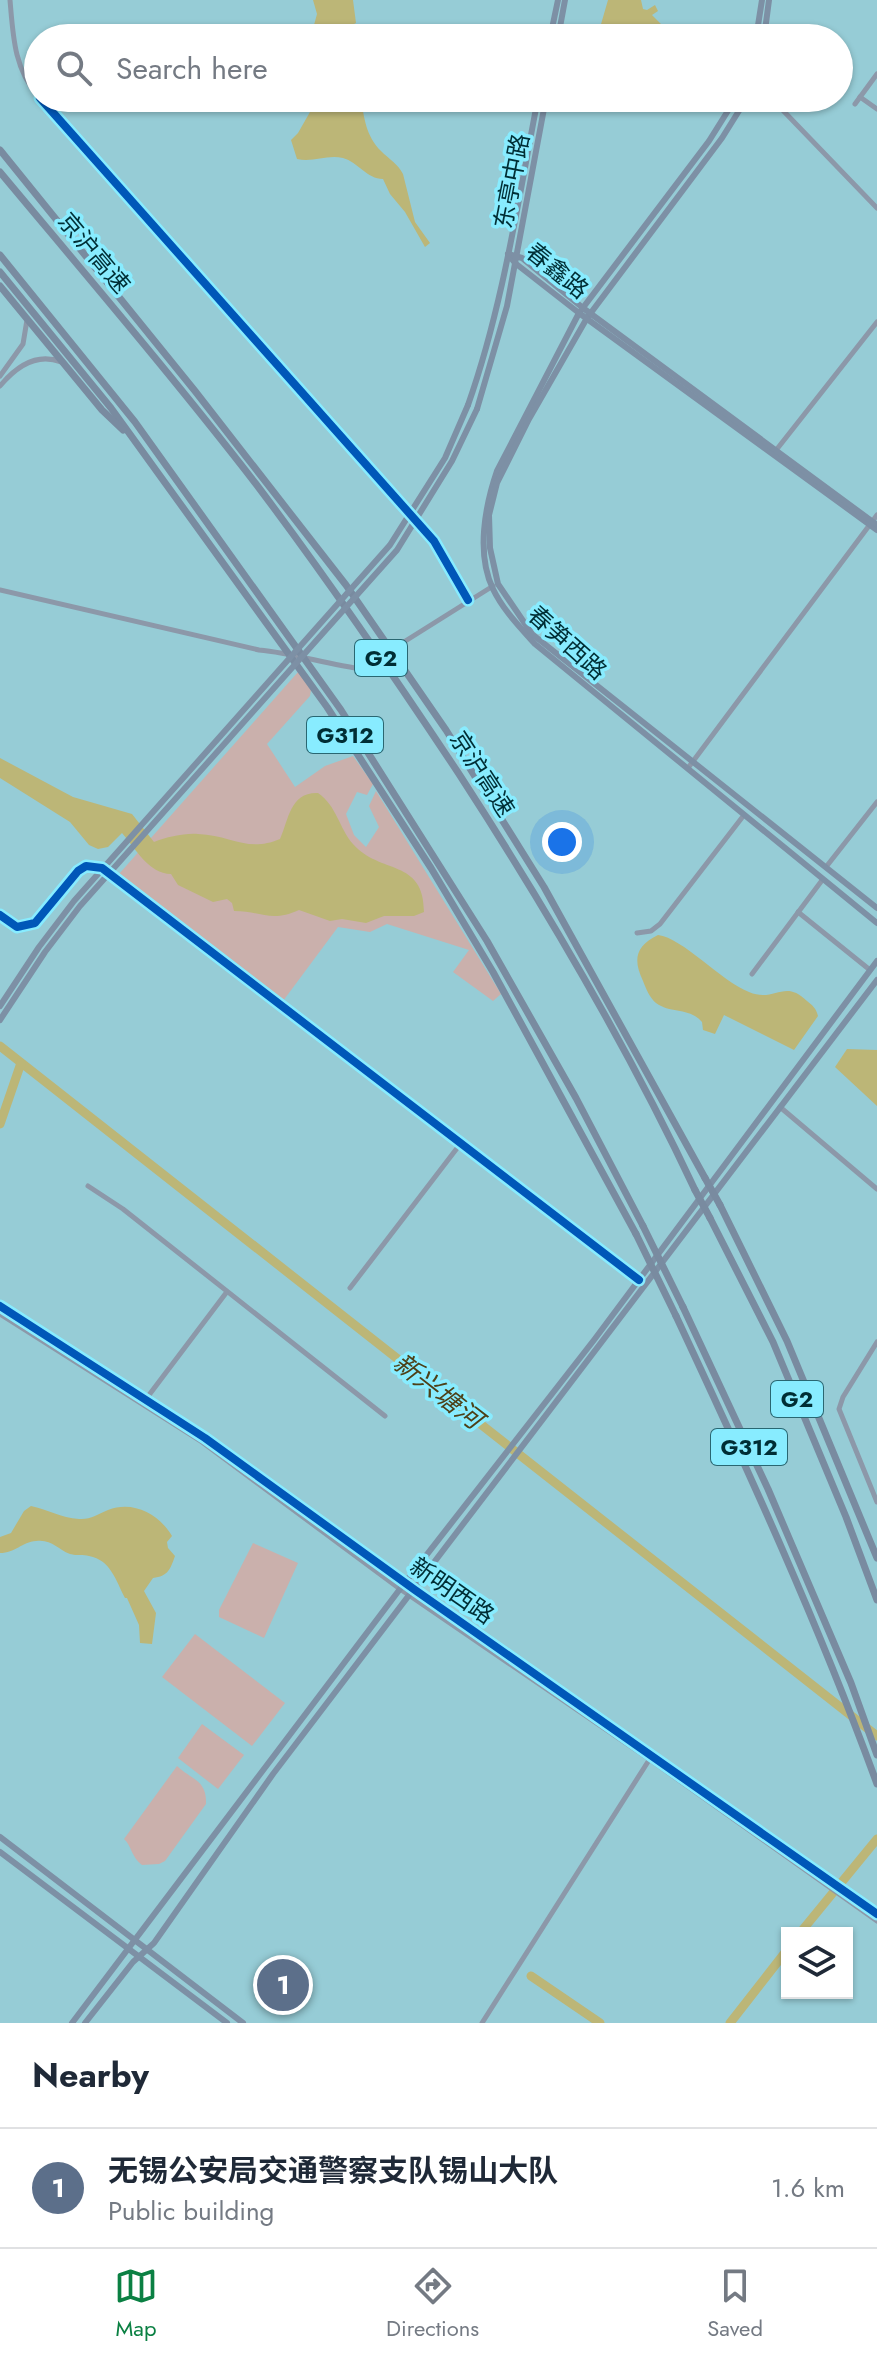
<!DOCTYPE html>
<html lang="en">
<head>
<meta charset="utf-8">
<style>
  body { margin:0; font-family:Jost,"Noto Sans SC",sans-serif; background:#f2f2f3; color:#1f2937 }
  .controls { position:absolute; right:24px; bottom:24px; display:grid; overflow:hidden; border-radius:0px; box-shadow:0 2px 6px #0004 }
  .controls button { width:72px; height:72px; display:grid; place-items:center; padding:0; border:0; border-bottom:2px solid #e0e1e3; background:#fff; color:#1f2937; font:40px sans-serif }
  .you { position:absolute; left:562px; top:842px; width:28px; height:28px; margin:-20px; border:6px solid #fff; border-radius:50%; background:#1a73e8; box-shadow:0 0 0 12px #1a73e833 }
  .badge { display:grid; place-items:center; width:52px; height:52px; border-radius:50%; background:#0b8043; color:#fff; font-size:26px; font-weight:700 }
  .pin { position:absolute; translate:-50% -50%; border:4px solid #fff; box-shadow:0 2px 8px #0006 }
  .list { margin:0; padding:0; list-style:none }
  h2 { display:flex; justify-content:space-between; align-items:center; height:104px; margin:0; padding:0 32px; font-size:34px }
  h2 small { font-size:26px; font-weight:400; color:#747a83 }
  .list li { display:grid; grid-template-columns:52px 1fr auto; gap:24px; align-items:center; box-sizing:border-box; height:120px; padding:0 32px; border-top:2px solid #e0e1e3 }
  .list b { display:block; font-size:30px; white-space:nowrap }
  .list p { margin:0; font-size:26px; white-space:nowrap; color:#747a83 }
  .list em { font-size:26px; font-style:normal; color:#747a83 }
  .icon { flex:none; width:44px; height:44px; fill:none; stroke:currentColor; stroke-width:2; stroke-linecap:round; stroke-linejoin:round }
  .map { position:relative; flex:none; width:877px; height:2023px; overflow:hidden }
  .search { position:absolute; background:#fff; box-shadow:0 2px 6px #0004; left:24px; right:24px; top:24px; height:88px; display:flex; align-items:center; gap:20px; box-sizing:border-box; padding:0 28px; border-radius:44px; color:#747a83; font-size:30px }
  .sheet { height:224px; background:#fff }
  nav { display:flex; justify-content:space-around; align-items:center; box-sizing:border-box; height:112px; border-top:2px solid #e0e1e3; background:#fff; font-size:22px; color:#747a83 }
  nav a { display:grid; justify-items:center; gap:4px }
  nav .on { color:#0b8043 }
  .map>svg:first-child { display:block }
</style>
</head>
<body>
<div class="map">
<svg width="877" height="2023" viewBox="0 0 877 2023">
  <rect width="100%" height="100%" fill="#96ccd6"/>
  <g fill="#cab0ac">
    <path d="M 298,672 L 311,690 L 310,696 L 267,744 L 295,787 L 325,766 L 353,756 L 373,784 L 367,795 L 357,792 L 346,814 L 354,835 L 366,847 L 379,827 L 369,806 L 376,791 L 501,994 L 493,1001 L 453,972 L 469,950 L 387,924 L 370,932 L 338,927 L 283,1001 L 119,874 Z"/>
    <path d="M 253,1543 L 298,1563 L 264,1638 L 219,1617 L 219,1610 Z"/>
    <path d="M 195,1634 L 285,1703 L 252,1746 L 162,1677 Z"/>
    <path d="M 202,1724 L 244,1755 L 218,1789 L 178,1758 Z"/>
    <path d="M 177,1766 C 192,1780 207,1780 206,1804 L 165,1861 L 159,1864 L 142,1865 C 131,1857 132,1846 124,1839 Z"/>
  </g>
  <g fill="#bcb677">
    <path d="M 313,0 L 353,0 L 356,23 L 342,30 L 321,32 L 314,25 L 317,14 Z"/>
    <path d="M 608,0 L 641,0 L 643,9 L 647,10 L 655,5 L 658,11 L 652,15 L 663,26 L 661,34 L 651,38 L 597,38 Z"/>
    <path d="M 318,98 L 361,98 C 364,118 366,136 381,151 C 389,159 398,164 403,174 L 415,222 L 430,243 L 425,247 L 405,212 L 390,194 L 383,179 C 367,179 358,162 343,158 C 327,154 313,163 297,159 L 291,140 L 298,133 Z"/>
    <path d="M 0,758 L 73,797 L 132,814 L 154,842 C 167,837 184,833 198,834 C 231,835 247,853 280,839 C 289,819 290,792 318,793 C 337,806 339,828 353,844 C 380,875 424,858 424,912 L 414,916 L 384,916 L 366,923 L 342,919 L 330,921 L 299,910 C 271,923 261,911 234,911 L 232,903 L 227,899 L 213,902 L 178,885 L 171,874 C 149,874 135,848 122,833 L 108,847 L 98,849 L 89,845 L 70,822 L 0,778 Z"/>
    <path d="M 658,935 C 683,938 721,981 749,992 C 775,1003 784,978 807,1001 C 813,1006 816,1008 818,1016 L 794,1050 L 724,1015 L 715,1034 L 703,1030 L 702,1022 C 689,1007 671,1014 656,1003 C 650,998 646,989 643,981 C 633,960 635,946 658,935 Z"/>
    <path d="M 847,1049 L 877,1050 L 877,1106 L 835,1067 Z"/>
    <path d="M 31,1506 C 47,1509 61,1518 79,1519 C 90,1520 98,1514 108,1510 C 133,1500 159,1514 172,1536 L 167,1542 L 168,1548 L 175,1556 C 170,1570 168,1576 153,1578 L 144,1591 L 156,1613 L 152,1644 L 140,1643 L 139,1625 L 127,1598 L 125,1598 C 116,1581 111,1560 89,1556 C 83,1554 77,1556 70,1554 C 57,1549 52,1539 36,1541 C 22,1542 15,1553 0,1553 L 0,1537 L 11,1533 L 24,1511 Z"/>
  </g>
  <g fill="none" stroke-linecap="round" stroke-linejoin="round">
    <path stroke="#bcb677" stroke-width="2" d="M 313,38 L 316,25"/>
    <g stroke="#bcb677" stroke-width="9">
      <path d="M 0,1046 L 877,1736"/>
      <path d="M 0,1124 L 21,1063"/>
      <path d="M 800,1933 L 877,1839"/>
      <path d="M 531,1976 L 600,2023"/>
      <path d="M 730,2023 L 787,1950"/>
    </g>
    <path stroke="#78acb6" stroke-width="5" stroke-dasharray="5 2.5" stroke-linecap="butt" d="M 372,663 L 399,645"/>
    <g stroke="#8c98a9" stroke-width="5">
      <path d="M 10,0 C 13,35 14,69 38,96"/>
      <path d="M 860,97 L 877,109"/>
      <path d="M 40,98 L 434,541 L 468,600"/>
      <path d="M 771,98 L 877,208"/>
      <path d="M 855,104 L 877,74"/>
      <path d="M 0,376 L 23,344 L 27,320"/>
      <path d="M 0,386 C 15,368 36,352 61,362"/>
      <path d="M 777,449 L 877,322"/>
      <path d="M 0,590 L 259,650 C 294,653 328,665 363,669 L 372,663"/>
      <path d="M 399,645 L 493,586"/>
      <path d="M 688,768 L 877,515"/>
      <path d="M 826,867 L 877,802"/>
      <path d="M 798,912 L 870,970"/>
      <path d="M 0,915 L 17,927 L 35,923 L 78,871 L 86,866 L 102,868 L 639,1280"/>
      <path d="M 637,933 L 651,931 L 660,924 L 744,815"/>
      <path d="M 752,974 L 823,879"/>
      <path d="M 780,1107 L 877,1189"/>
      <path d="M 88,1186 L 123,1209 L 385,1416"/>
      <path d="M 350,1288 L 461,1143"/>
      <path d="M 0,1306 L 205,1438 L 415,1590 L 877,1914"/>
      <path d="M 0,1314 L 202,1442 L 400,1589 L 649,1759 L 877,1921"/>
      <path d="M 877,1342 L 843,1397 L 839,1409 L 877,1502"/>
      <path d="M 146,1399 L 226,1293"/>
      <path d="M 482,2023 L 651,1757"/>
    </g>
    <g stroke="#7d90a5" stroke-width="6">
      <path d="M 550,38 L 558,0"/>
      <path d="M 558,38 L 565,0"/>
      <path d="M 756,38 L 762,0"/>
      <path d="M 764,38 L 769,0"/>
      <path d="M 736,98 L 709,141 L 579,313 L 497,471 C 485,506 476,554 493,589 C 503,610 520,627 535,644 L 877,923"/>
      <path d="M 747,98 L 722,138 L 587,318 L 529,419 L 497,483 L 489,515 L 490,548 L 498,584 L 532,634 L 877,908"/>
      <path d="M 508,254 L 515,263 L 579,313 L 877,530"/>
      <path d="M 508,254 L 522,258 L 583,308 L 877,525"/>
      <path d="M 468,405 C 503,306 518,201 538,98"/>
      <path d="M 477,409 L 507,306 L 546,98"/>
      <path d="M 0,1837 L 243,2023"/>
      <path d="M 0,1852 L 227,2023"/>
      <path d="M 72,2023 L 400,1589 L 594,1340 L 877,961"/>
      <path d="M 85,2023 L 133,1962 L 154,1943 L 273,1774 L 877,980"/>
    </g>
    <g stroke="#798ba0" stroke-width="7">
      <path d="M 0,150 L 195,391 L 346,585 L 446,730 L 544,887 L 705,1178"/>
      <path d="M 0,172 C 86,275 174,378 256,484 C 327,578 394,676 459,774 C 546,908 627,1045 695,1190"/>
      <path d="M 0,255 L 135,422 L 341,710 L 487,941 L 576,1098 L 643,1226"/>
      <path d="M 0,272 L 111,408 L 327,707 L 431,868 L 493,972 L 636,1234"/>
      <path d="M 0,286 L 102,410 L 123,430"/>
      <path d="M 720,1205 L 787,1341 L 877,1558"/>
      <path d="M 710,1218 L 773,1342 L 846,1517 L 877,1600"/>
      <path d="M 683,1307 L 768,1489 L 851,1683 L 877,1755"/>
      <path d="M 676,1316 C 748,1470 819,1625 877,1784"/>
    </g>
    <g stroke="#7d90a5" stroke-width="6">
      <path d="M 0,1006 L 39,947 L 74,901 L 390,545 L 445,458 L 468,405"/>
      <path d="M 0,1020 L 45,952 L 80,906 L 397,550 L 452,461 L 477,409"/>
    </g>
    <g stroke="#798ba0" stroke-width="7">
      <path d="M 705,1178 L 720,1205"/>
      <path d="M 695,1190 L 710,1218"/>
      <path d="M 643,1226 L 683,1307"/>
      <path d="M 636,1234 L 676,1316"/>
    </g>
    <g stroke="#88ecff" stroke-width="13">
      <g id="cycleway">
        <path d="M 40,98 L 434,541 L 468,600"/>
        <path d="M 0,915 L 17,927 L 35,923 L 78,871 L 86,866 L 102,868 L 639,1280"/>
        <path d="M 0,1306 L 205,1438 L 415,1590 L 877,1914"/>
      </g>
    </g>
    <use href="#cycleway" stroke="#0057b8" stroke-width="8"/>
  </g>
  <g text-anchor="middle" stroke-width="7" stroke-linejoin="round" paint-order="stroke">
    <g fill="#88ecff" stroke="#296772" stroke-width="2">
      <rect x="355" y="640" width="52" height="36" rx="6"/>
      <rect x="307" y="717" width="76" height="36" rx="6"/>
      <rect x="771" y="1381" width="52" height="36" rx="6"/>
      <rect x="711" y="1429" width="76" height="36" rx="6"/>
    </g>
    <g font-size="22" font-weight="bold" fill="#002e35">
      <text x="381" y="666">G2</text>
      <text x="345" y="743">G312</text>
      <text x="797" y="1407">G2</text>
      <text x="749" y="1455">G312</text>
    </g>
    <g font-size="24" fill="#002e35" stroke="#88ecff">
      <text transform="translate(512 181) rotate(-79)" y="8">东亭中路</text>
      <text transform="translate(94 253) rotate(50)" y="8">京沪高速</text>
      <text transform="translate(557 271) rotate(39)" y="8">春鑫路</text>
      <text transform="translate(567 643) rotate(42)" y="8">春笋西路</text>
      <text transform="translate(482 774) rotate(57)" y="8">京沪高速</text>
      <text transform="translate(452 1591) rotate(35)" y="8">新明西路</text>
    </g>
    <g font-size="26" font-style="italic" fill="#4d4018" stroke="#88ecff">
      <text transform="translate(438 1391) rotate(38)" y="9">新兴塘河</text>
    </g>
  </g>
</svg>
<div class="controls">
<button><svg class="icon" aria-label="layers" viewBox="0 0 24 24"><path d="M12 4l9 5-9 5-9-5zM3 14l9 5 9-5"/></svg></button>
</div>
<div class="you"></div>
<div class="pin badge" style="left:283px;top:1985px;background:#5c6f8a">1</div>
<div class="search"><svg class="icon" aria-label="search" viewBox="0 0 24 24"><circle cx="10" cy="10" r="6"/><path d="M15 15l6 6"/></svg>Search here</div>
</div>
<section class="sheet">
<h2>Nearby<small></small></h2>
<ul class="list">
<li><span class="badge" style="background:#5c6f8a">1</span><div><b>无锡公安局交通警察支队锡山大队</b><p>Public building</p></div><em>1.6 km</em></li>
</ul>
</section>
<nav>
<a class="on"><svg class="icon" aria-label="map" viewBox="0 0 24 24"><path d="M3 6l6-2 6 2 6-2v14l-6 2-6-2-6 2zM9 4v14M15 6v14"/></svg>Map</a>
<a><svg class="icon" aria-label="directions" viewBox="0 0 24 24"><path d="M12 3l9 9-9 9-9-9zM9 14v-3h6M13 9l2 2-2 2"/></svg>Directions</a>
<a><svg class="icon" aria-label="saved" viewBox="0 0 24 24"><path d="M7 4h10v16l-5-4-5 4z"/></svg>Saved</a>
</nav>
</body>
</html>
